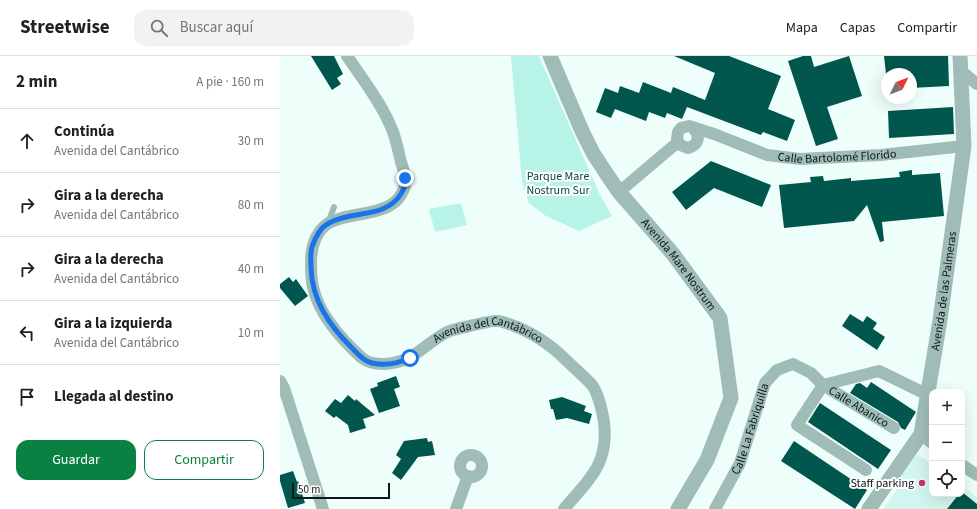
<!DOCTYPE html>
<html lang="es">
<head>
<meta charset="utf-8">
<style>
  body { margin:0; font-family:"Source Sans 3",sans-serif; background:#f2f2f2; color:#202124 }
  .controls { position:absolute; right:12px; bottom:12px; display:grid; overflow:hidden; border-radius:8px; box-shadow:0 4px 16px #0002 }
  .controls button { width:36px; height:36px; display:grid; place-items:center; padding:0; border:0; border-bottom:1px solid #e0e0e0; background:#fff; color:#202124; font:20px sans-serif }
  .compass { position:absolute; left:601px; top:12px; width:36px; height:36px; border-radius:50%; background:#fff; box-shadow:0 4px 16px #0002; rotate:47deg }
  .scale { position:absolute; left:12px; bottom:10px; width:98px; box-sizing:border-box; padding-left:4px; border:2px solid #0d1715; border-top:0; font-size:11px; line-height:14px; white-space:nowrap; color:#0d1715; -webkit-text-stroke:3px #fff; paint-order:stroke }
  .stop { position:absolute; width:12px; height:12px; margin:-9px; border:3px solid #1a73e8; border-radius:50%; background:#fff }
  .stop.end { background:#1a73e8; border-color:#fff; box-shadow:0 1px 4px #0008 }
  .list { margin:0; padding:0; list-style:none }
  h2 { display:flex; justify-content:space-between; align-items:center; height:52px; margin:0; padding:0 16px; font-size:17px }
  h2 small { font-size:13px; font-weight:400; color:#757577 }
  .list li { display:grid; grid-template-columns:26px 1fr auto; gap:12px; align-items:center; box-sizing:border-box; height:64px; padding:0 16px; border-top:1px solid #e0e0e0 }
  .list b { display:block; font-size:15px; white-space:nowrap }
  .list p { margin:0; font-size:13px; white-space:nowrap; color:#757577 }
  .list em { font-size:13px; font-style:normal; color:#757577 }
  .actions { display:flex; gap:8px; padding:12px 16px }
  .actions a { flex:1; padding:9px 0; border:1px solid #0b8043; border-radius:12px; text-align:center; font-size:14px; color:#0b8043 }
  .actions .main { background:#0b8043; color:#fff }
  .icon { flex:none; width:22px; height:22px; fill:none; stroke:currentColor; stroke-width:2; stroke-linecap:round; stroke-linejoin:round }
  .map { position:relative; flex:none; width:697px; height:453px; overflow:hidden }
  header { display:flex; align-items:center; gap:24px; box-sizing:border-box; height:56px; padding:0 20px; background:#fff; border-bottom:1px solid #e0e0e0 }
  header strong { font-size:19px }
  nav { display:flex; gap:22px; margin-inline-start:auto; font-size:14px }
  .search { width:280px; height:36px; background:#f2f2f2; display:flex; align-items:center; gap:10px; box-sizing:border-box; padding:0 14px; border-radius:12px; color:#757577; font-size:15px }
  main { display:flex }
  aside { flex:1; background:#fff }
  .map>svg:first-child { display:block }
</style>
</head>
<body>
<header>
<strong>Streetwise</strong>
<div class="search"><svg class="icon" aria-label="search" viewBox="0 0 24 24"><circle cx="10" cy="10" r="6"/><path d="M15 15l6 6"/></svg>Buscar aquí</div>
<nav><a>Mapa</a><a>Capas</a><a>Compartir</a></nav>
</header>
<main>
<aside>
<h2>2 min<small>A pie · 160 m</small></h2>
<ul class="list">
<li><svg class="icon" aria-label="ahead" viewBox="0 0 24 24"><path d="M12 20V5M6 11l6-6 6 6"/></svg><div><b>Continúa</b><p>Avenida del Cantábrico</p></div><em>30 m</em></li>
<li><svg class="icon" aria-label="right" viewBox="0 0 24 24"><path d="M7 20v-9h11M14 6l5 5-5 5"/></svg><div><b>Gira a la derecha</b><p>Avenida del Cantábrico</p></div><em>80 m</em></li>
<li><svg class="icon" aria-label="right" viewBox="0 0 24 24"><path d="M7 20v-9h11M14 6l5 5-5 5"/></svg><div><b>Gira a la derecha</b><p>Avenida del Cantábrico</p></div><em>40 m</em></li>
<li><svg class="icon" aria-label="left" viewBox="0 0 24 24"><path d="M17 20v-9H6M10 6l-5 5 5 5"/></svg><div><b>Gira a la izquierda</b><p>Avenida del Cantábrico</p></div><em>10 m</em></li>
<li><svg class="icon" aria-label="arrive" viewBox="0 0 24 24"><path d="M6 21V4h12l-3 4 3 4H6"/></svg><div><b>Llegada al destino</b></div></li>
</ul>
<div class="actions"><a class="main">Guardar</a><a>Compartir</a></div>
</aside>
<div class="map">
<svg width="697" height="453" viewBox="0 0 697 453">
  <rect width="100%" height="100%" fill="#eefefb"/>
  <path fill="#d2f6ef" d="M 637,398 L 652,408 L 652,438 L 682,438 L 682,430 L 697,441 L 697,453 L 603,453 L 623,424 L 622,419 Z"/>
  <g fill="#b8f3e8">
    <path d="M 231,0 L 259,0 L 320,139 L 332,160 L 299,175 L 266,160 L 249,147 L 242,126 Z"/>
    <path d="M 181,147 L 187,169 L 155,176 L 149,153 Z"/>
  </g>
  <g fill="#01564d">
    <path d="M 31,0 L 54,0 L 63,18 L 57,22 L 61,28 L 52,34 Z"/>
    <path d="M 394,0 L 449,0 L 501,20 L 488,53 L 515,64 L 507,85 L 483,76 L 481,79 L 407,51 L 402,63 L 387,57 L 385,62 L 369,56 L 366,65 L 335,53 L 331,62 L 316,56 L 325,32 L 338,37 L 340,30 L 359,37 L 363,26 L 391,37 L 393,31 L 425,44 L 435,17 Z"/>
    <path d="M 523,0 L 531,0 L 534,11 L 569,0 L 582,40 L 547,51 L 558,83 L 536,90 L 508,5 Z"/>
    <path d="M 604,0 L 668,0 L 669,30 L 631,32 L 631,18 L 606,18 Z"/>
    <path d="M 673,51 L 674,78 L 609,82 L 608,55 Z"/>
    <path d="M 431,105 L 491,129 L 482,151 L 434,132 L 406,154 L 392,136 Z"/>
    <path d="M 632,114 L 632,119 L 660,117 L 664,160 L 602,166 L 604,185 L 600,186 L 587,149 L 574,165 L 504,172 L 499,129 L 531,126 L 530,121 L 543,120 L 544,125 L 571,122 L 571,125 L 620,121 L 619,116 Z"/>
    <path d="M 9,221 L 13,226 L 16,223 L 28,240 L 15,250 L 0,232 L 0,228 Z"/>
    <path d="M 570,258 L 583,266 L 587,260 L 597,267 L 593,273 L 605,281 L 597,294 L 562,270 Z"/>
    <path d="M 116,320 L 120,331 L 114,333 L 120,350 L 99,357 L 90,333 L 98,330 L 97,327 Z"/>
    <path d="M 591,326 L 636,356 L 625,374 L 621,372 L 618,366 L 570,337 L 576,328 L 580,327 L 587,332 Z"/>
    <path d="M 68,339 L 75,345 L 76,343 L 95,359 L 83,363 L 86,372 L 70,377 L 68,369 L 56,360 L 54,362 L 45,355 L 55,343 L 61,347 Z"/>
    <path d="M 282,341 L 306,350 L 304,355 L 312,358 L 309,368 L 287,362 L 276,364 L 273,353 L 271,353 L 269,344 Z"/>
    <path d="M 540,347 L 611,394 L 598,413 L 528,366 Z"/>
    <path d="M 147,382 L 148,386 L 152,385 L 155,399 L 138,401 L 121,424 L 112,417 L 121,403 L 116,399 L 124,385 Z"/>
    <path d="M 514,385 L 587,434 L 575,453 L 501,405 Z"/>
    <path d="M 13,415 L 17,426 L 18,425 L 25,447 L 8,452 L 0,425 L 0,419 Z"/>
    <path d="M 682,436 L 697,448 L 697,453 L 667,453 L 679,438 L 682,438 Z"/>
  </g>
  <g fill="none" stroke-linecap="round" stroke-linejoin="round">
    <path stroke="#9fbcb6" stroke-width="6" d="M 48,167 L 54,151"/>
    <g stroke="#9fbcb6" stroke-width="12">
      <path id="s1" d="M 67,0 C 82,22 101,47 111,71 C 116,82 118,94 121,106 C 123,113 127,122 125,129 C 117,164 70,153 47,168 C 35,177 31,192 31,207 C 31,215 31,223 33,231 C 39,259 61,283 82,302 C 88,307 96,308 104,308 C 134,307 144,288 167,276 C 171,274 213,264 218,265 C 221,265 226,267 229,268 C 252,276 269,287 286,304 C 294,312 304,320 312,329 C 319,339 322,354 324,366 C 329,409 309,423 284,453"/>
      <path d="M 680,14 L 697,28"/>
      <path id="s2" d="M 414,73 C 421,81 418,89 408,92 L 400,89 L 397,83 L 398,76 L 401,72 L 409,70 L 434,78 L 487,99 L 520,103 L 601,99 L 684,90"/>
      <path d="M 339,136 L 398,86"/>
      <path d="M 0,325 L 4,332 L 43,453"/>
      <path d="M 641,378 L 652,387"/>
      <circle cx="191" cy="410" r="11"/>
      <path d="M 682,409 L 697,419"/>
      <path id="s3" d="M 586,414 L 517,369 L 543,329 L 614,372"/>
      <path d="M 176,453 L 188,420"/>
      <path id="s4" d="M 435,453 L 460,407 L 485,327 L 497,314 L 513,308 L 531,317 L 543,329 L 599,315 L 648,339"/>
    </g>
    <g stroke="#9fbcb6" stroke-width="15">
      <path id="s5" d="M 270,0 L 302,75 L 313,97 L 326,117 L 339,136 L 393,198 L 440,262 L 451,342 L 427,404 L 398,453"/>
      <path id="s6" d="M 589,453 L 641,378 L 660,264 L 684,90 L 680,0"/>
    </g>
  </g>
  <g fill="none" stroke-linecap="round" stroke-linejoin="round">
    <path stroke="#1a73e8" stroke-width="5" d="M 125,122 C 126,128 124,133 121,138 C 105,163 72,154 49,167 C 41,171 35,182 32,191 C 30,197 31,205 31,212 C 32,244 49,269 71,291 C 77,297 83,305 92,307 C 105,310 119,307 130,302"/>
  </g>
  <circle fill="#c2376c" stroke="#fff" stroke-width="1.5" cx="642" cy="427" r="4"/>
  <g text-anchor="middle" stroke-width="4" stroke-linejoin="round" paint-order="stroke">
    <g font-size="12" fill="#0d1715" stroke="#fff">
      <text dy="4" stroke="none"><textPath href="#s2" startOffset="214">Calle Bartolomé Florido</textPath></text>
      <text dy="4" stroke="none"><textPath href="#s5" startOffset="247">Avenida Mare Nostrum</textPath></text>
      <text dy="4" stroke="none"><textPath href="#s6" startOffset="236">Avenida de las Palmeras</textPath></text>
      <text dy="4" stroke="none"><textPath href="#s1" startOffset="529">Avenida del Cantábrico</textPath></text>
      <text dy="4" stroke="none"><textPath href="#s3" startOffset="172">Calle Abanico</textPath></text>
      <text dy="4" stroke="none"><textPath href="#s4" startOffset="88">Calle La Fabriquilla</textPath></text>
    </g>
    <g font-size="12" fill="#084940" stroke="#fff">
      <text x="278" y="124">Parque Mare<tspan x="278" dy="14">Nostrum Sur</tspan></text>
    </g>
    <g font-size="12" fill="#0d1715" stroke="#fff" text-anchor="end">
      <text x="634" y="431">Staff parking</text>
    </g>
  </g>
</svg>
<div class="controls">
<button>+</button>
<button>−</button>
<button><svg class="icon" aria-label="locate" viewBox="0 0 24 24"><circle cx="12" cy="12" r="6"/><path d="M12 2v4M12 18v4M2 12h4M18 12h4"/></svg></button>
</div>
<svg class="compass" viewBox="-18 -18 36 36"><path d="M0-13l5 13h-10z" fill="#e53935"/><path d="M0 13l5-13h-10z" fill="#757577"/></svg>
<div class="scale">50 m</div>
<div class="stop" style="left:130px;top:302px"></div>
<div class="stop end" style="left:125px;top:122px"></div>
</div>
</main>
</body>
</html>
